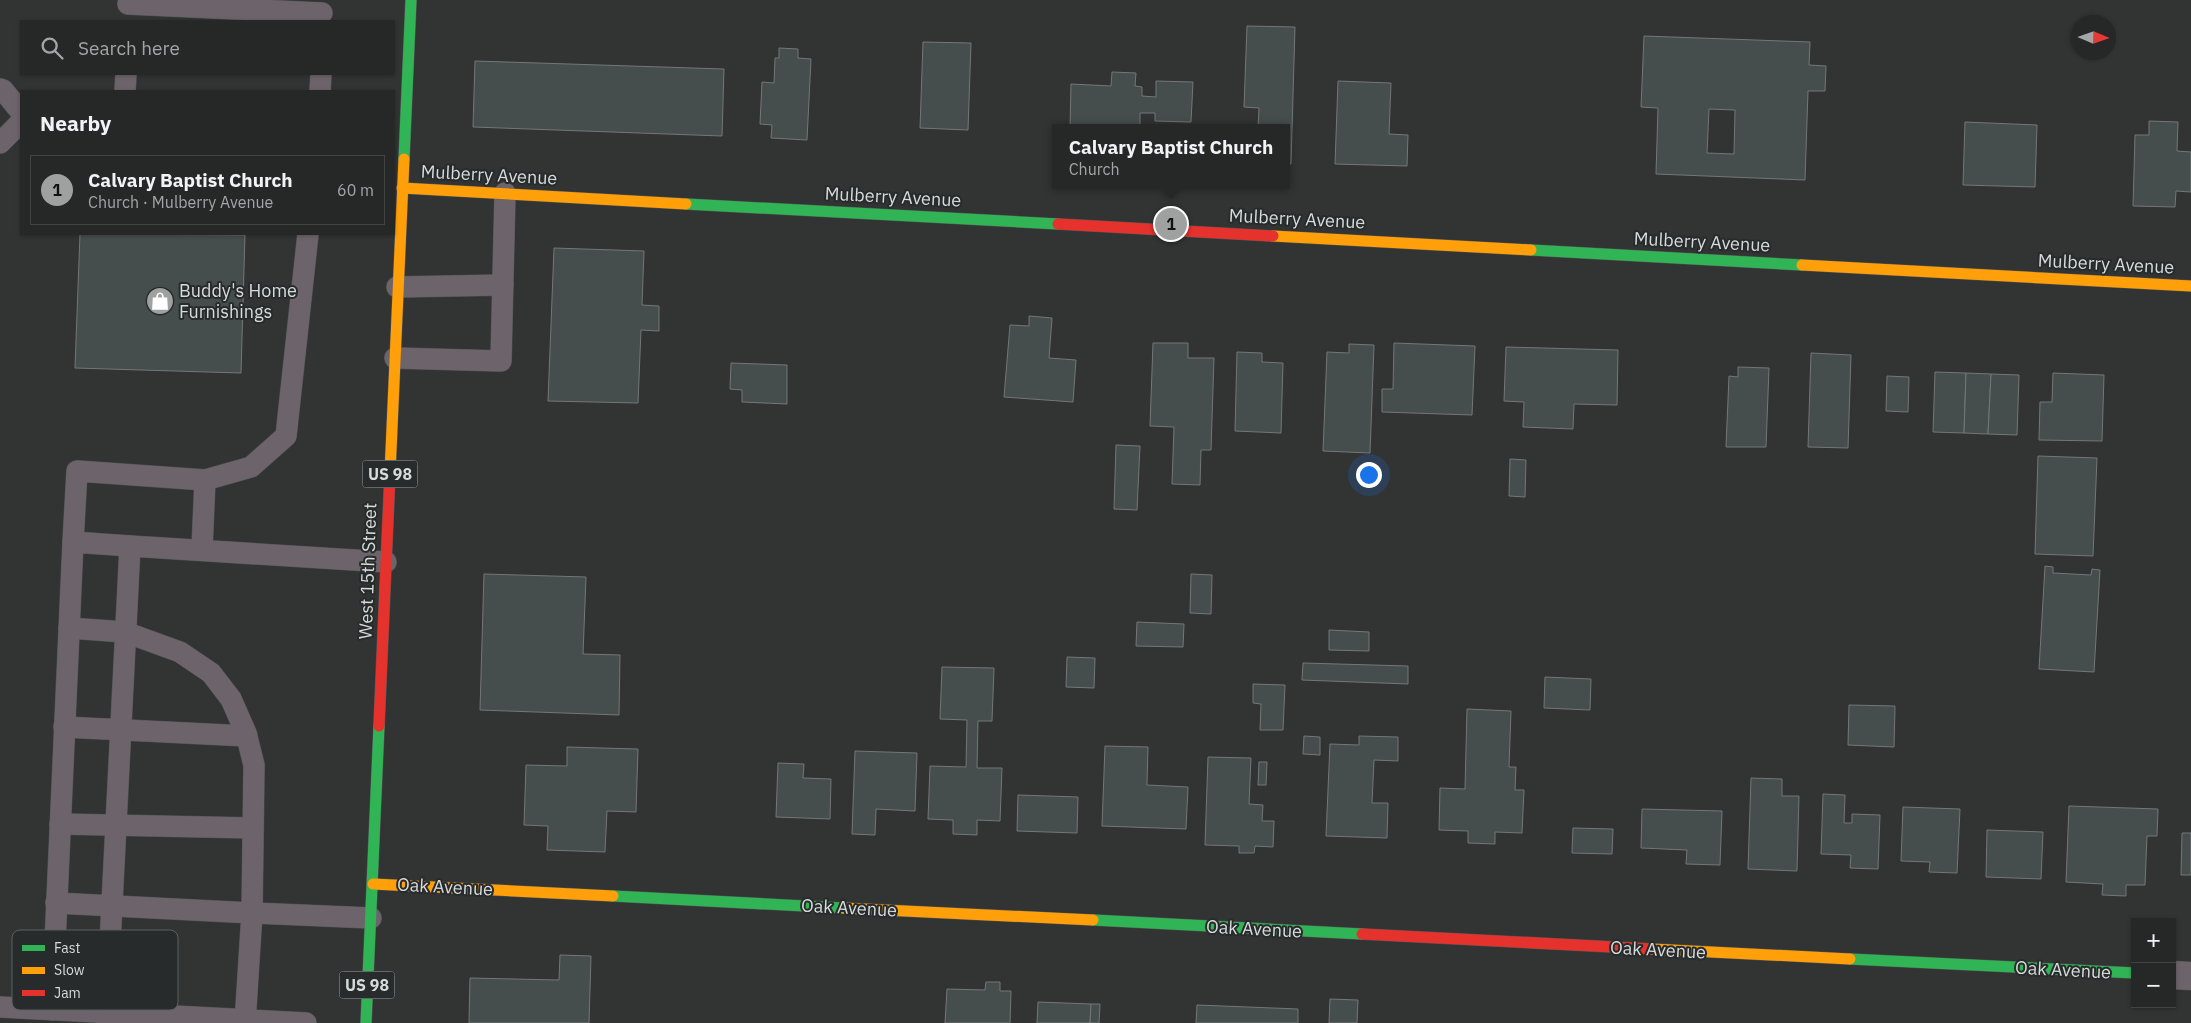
<!DOCTYPE html>
<html lang="en">
<head>
<meta charset="utf-8">
<style>
  body { margin:0; font-family:"IBM Plex Sans",sans-serif; background:#2e2f2f; color:#f1f3f6 }
  .controls { position:absolute; right:15px; bottom:15px; display:grid; overflow:hidden; border-radius:0px; box-shadow:0 1px 4px #0004 }
  .controls button { width:45px; height:45px; display:grid; place-items:center; padding:0; border:0; border-bottom:1px solid #424444; background:#262727; color:#f1f3f6; font:25px sans-serif }
  .compass { position:absolute; left:2071px; top:15px; width:45px; height:45px; border-radius:50%; background:#262727; box-shadow:0 1px 4px #0004; rotate:92deg }
  .you { position:absolute; left:1368px; top:474px; width:18px; height:18px; margin:-12px; border:4px solid #fff; border-radius:50%; background:#1a73e8; box-shadow:0 0 0 8px #1a73e833 }
  .badge { display:grid; place-items:center; width:32px; height:32px; border-radius:50%; background:#9ea1a0; color:#111; font-size:16px; font-weight:700 }
  .pin { position:absolute; translate:-50% -50%; border:2px solid #fff; box-shadow:0 1px 5px #0006 }
  .popup { position:absolute; left:1052px; top:124px; width:238px; height:65px; box-sizing:border-box; display:grid; place-content:center; border-radius:0px; background:#262727; filter:drop-shadow(0 1px 4px #0005); font-size:16px; white-space:nowrap; color:#a4a5a7 }
  .popup b { font-size:19px; color:#f1f3f6 }
  .popup::after { content:''; position:absolute; left:50%; top:100%; margin-left:-10px; border:10px solid transparent; border-top-color:#262727 }
  .list { margin:0; padding:0; list-style:none }
  h2 { display:flex; justify-content:space-between; align-items:center; height:65px; margin:0; padding:0 20px; font-size:21px }
  h2 small { font-size:16px; font-weight:400; color:#a4a5a7 }
  .list li { display:grid; grid-template-columns:32px 1fr auto; gap:15px; align-items:center; box-sizing:border-box; height:70px; margin:0 10px 10px; padding:0 10px; border:1px solid #424444; border-radius:0px }
  .list b { display:block; font-size:19px; white-space:nowrap }
  .list p { margin:0; font-size:16px; white-space:nowrap; color:#a4a5a7 }
  .list em { font-size:16px; font-style:normal; color:#a4a5a7 }
  .icon { flex:none; width:28px; height:28px; fill:none; stroke:currentColor; stroke-width:2; stroke-linecap:round; stroke-linejoin:round }
  .map { position:relative; flex:none; width:2191px; height:1023px; overflow:hidden }
  .search { position:absolute; background:#262727; box-shadow:0 1px 4px #0004; left:20px; top:20px; width:375px; height:55px; display:flex; align-items:center; gap:12px; box-sizing:border-box; padding:0 18px; border-radius:0px; color:#a4a5a7; font-size:19px }
  .panel { position:absolute; background:#262727; box-shadow:0 1px 4px #0004; left:20px; top:90px; width:375px; height:145px; border-radius:0px }
  .map>svg:first-child { display:block }
</style>
</head>
<body>
<div class="map">
<svg width="2191" height="1023" viewBox="0 0 2191 1023">
  <rect width="100%" height="100%" fill="#323434"/>
  <g fill="#454e4d" stroke="#757777" fill-rule="evenodd">
    <path d="M 1247,26 L 1295,27 L 1291,164 L 1286,163 L 1286,128 L 1258,128 L 1259,108 L 1244,107 Z"/>
    <path d="M 1644,36 L 1810,42 L 1809,65 L 1826,66 L 1825,91 L 1808,91 L 1805,180 L 1656,174 L 1658,108 L 1641,107 ZM 1709,109 L 1735,110 L 1734,154 L 1707,153 Z"/>
    <path d="M 923,42 L 971,43 L 968,130 L 920,128 Z"/>
    <path d="M 779,48 L 798,49 L 798,58 L 811,59 L 807,140 L 771,138 L 772,125 L 760,124 L 762,82 L 774,83 L 775,58 L 779,58 Z"/>
    <path d="M 475,61 L 724,69 L 722,136 L 473,127 Z"/>
    <path d="M 1112,72 L 1136,73 L 1135,86 L 1142,87 L 1142,96 L 1156,97 L 1156,81 L 1193,82 L 1191,122 L 1155,121 L 1155,113 L 1140,113 L 1140,128 L 1070,128 L 1071,84 L 1111,86 Z"/>
    <path d="M 1338,81 L 1391,83 L 1389,134 L 1408,135 L 1407,166 L 1335,164 Z"/>
    <path d="M 2149,121 L 2178,122 L 2177,151 L 2191,152 L 2191,192 L 2176,191 L 2175,207 L 2133,206 L 2135,135 L 2149,135 Z"/>
    <path d="M 1965,122 L 2037,125 L 2035,187 L 1963,185 Z"/>
    <path d="M 80,234 L 245,235 L 241,373 L 75,368 Z"/>
    <path d="M 554,248 L 644,251 L 642,305 L 659,306 L 659,331 L 641,330 L 638,403 L 548,401 Z"/>
    <path d="M 1029,316 L 1052,318 L 1049,358 L 1076,360 L 1073,402 L 1004,397 L 1010,325 L 1029,326 Z"/>
    <path d="M 1153,343 L 1188,343 L 1188,358 L 1214,358 L 1211,450 L 1201,450 L 1200,485 L 1172,484 L 1174,427 L 1150,426 Z"/>
    <path d="M 1394,343 L 1475,346 L 1472,415 L 1382,412 L 1382,389 L 1393,389 Z"/>
    <path d="M 1349,344 L 1374,345 L 1370,453 L 1323,451 L 1327,352 L 1349,353 Z"/>
    <path d="M 1506,347 L 1618,350 L 1617,405 L 1574,404 L 1573,429 L 1523,427 L 1524,402 L 1504,401 Z"/>
    <path d="M 1237,352 L 1262,353 L 1262,362 L 1283,363 L 1281,433 L 1235,431 Z"/>
    <path d="M 1811,353 L 1851,355 L 1848,448 L 1808,447 Z"/>
    <path d="M 731,363 L 787,365 L 787,404 L 742,402 L 742,390 L 730,389 Z"/>
    <path d="M 1738,367 L 1769,368 L 1766,447 L 1726,447 L 1729,376 L 1738,377 Z"/>
    <path d="M 1935,372 L 1966,373 L 1964,433 L 1933,432 Z"/>
    <path d="M 1966,373 L 1991,374 L 1988,434 L 1964,433 Z"/>
    <path d="M 2053,373 L 2104,375 L 2102,441 L 2039,440 L 2040,402 L 2052,402 Z"/>
    <path d="M 1991,374 L 2019,375 L 2017,435 L 1988,434 Z"/>
    <path d="M 1887,376 L 1909,377 L 1908,412 L 1886,411 Z"/>
    <path d="M 1116,445 L 1140,446 L 1137,510 L 1114,509 Z"/>
    <path d="M 2038,456 L 2097,458 L 2093,556 L 2035,554 Z"/>
    <path d="M 1510,459 L 1526,460 L 1525,497 L 1509,496 Z"/>
    <path d="M 2045,566 L 2053,567 L 2053,573 L 2091,575 L 2092,569 L 2100,570 L 2094,672 L 2039,669 Z"/>
    <path d="M 484,574 L 586,577 L 583,654 L 620,655 L 619,715 L 480,710 Z"/>
    <path d="M 1191,574 L 1212,575 L 1211,614 L 1190,613 Z"/>
    <path d="M 1137,622 L 1184,624 L 1183,647 L 1136,646 Z"/>
    <path d="M 1329,630 L 1369,632 L 1369,651 L 1329,650 Z"/>
    <path d="M 1067,657 L 1095,658 L 1094,688 L 1066,687 Z"/>
    <path d="M 1303,663 L 1408,666 L 1408,684 L 1302,680 Z"/>
    <path d="M 942,667 L 994,668 L 992,721 L 978,721 L 977,768 L 1002,768 L 1000,821 L 977,820 L 977,835 L 953,834 L 953,820 L 928,819 L 930,766 L 966,767 L 967,720 L 940,719 Z"/>
    <path d="M 1545,677 L 1591,679 L 1590,710 L 1544,708 Z"/>
    <path d="M 1253,684 L 1285,685 L 1283,730 L 1260,730 L 1261,704 L 1253,703 Z"/>
    <path d="M 1849,705 L 1895,706 L 1894,747 L 1848,745 Z"/>
    <path d="M 1467,709 L 1511,711 L 1509,767 L 1516,767 L 1515,790 L 1524,790 L 1522,833 L 1495,832 L 1495,844 L 1468,843 L 1468,831 L 1439,830 L 1440,788 L 1465,789 Z"/>
    <path d="M 1304,736 L 1320,737 L 1320,755 L 1303,754 Z"/>
    <path d="M 1359,736 L 1398,737 L 1398,761 L 1374,760 L 1372,803 L 1388,803 L 1387,838 L 1326,836 L 1330,744 L 1359,745 Z"/>
    <path d="M 1105,746 L 1148,747 L 1147,785 L 1188,787 L 1186,829 L 1102,826 Z"/>
    <path d="M 567,747 L 638,749 L 636,812 L 607,811 L 605,852 L 547,850 L 548,826 L 524,825 L 526,765 L 567,766 Z"/>
    <path d="M 855,751 L 917,753 L 915,811 L 876,809 L 875,835 L 852,834 Z"/>
    <path d="M 1208,757 L 1251,758 L 1249,804 L 1263,805 L 1262,821 L 1274,821 L 1273,847 L 1255,846 L 1254,853 L 1239,853 L 1239,846 L 1205,845 Z"/>
    <path d="M 1259,762 L 1267,762 L 1266,785 L 1258,785 Z"/>
    <path d="M 778,763 L 804,764 L 803,778 L 831,779 L 830,819 L 776,817 Z"/>
    <path d="M 1751,778 L 1782,779 L 1782,796 L 1799,796 L 1797,871 L 1748,869 Z"/>
    <path d="M 1823,794 L 1845,795 L 1844,823 L 1852,823 L 1852,814 L 1880,815 L 1878,869 L 1850,868 L 1851,855 L 1821,854 Z"/>
    <path d="M 1018,795 L 1078,797 L 1077,833 L 1017,831 Z"/>
    <path d="M 2069,806 L 2158,809 L 2157,836 L 2147,836 L 2145,885 L 2126,885 L 2126,896 L 2102,895 L 2103,884 L 2066,882 Z"/>
    <path d="M 1903,807 L 1960,809 L 1957,873 L 1929,872 L 1930,862 L 1901,861 Z"/>
    <path d="M 1642,809 L 1722,811 L 1720,865 L 1686,864 L 1687,850 L 1641,848 Z"/>
    <path d="M 1573,828 L 1613,829 L 1612,854 L 1572,853 Z"/>
    <path d="M 1987,830 L 2043,832 L 2041,879 L 1986,877 Z"/>
    <path d="M 2182,833 L 2191,833 L 2191,875 L 2181,875 Z"/>
    <path d="M 560,955 L 591,956 L 589,1023 L 469,1023 L 470,978 L 559,980 Z"/>
    <path d="M 986,982 L 1000,982 L 1000,991 L 1011,991 L 1010,1023 L 945,1023 L 947,989 L 985,990 Z"/>
    <path d="M 1330,999 L 1358,1000 L 1357,1023 L 1329,1023 Z"/>
    <path d="M 1038,1002 L 1091,1004 L 1090,1023 L 1037,1023 Z"/>
    <path d="M 1091,1004 L 1100,1004 L 1099,1023 L 1090,1023 Z"/>
    <path d="M 1197,1005 L 1298,1009 L 1298,1023 L 1196,1023 Z"/>
  </g>
  <g fill="none" stroke-linecap="round" stroke-linejoin="round">
    <g stroke="#505252" stroke-width="22">
      <g id="lane">
        <path d="M 128,4 L 322,13"/>
        <path d="M 0,89 L 3,90 L 21,112"/>
        <path d="M 125,91 L 126,74"/>
        <path d="M 320,91 L 321,74"/>
        <path d="M 0,143 L 21,122"/>
        <path d="M 397,287 L 503,285"/>
        <path d="M 395,358 L 501,361 L 505,193"/>
        <path d="M 73,542 L 77,471 L 205,480"/>
        <path d="M 202,549 L 205,480 L 251,467 L 286,436 L 308,234"/>
        <path d="M 69,628 L 125,632 L 180,652 L 211,673 L 231,699 L 246,733 L 254,765 L 252,913 L 371,918"/>
        <path d="M 64,727 L 247,736"/>
        <path d="M 60,824 L 253,828"/>
        <path d="M 56,903 L 252,913 L 245,1023"/>
        <path d="M 0,1007 L 306,1023"/>
        <path d="M 52,1010 L 73,542 L 130,546"/>
        <path d="M 106,1023 L 130,546 L 386,562"/>
      </g>
    </g>
    <g stroke="#505252" stroke-width="29">
      <path id="street" d="M 2172,975 L 2191,976"/>
    </g>
    <g stroke="#505252" stroke-width="12">
      <g id="fast">
        <path d="M 404,159 L 411,0"/>
        <path d="M 686,204 L 1058,224"/>
        <path d="M 1531,250 L 1802,265"/>
        <path d="M 613,896 L 843,908"/>
        <path d="M 1093,920 L 1362,934"/>
        <path d="M 1850,959 L 2135,973"/>
        <path d="M 366,1023 L 379,726"/>
      </g>
    </g>
    <g stroke="#505252" stroke-width="12">
      <g id="slow">
        <path d="M 402,188 L 686,204"/>
        <path d="M 1273,236 L 1531,250"/>
        <path d="M 1802,265 L 2191,286"/>
        <path d="M 390,473 L 404,159"/>
        <path d="M 373,884 L 613,896"/>
        <path d="M 843,908 L 1093,920"/>
        <path d="M 1652,949 L 1850,959"/>
      </g>
    </g>
    <g stroke="#505252" stroke-width="12">
      <g id="jam">
        <path d="M 1058,224 L 1273,236"/>
        <path d="M 379,726 L 390,473"/>
        <path d="M 1362,934 L 1652,949"/>
      </g>
    </g>
    <use href="#lane" stroke="#6c646a" stroke-width="21"/>
    <use href="#street" stroke="#6c646a" stroke-width="28"/>
    <use href="#fast" stroke="#30b455" stroke-width="11"/>
    <use href="#slow" stroke="#ff9f0a" stroke-width="11"/>
    <use href="#jam" stroke="#e5322d" stroke-width="11"/>
  </g>
  <defs>
    <g id="shop-disc" transform="scale(1.4375)"><circle r="9.5" fill="#9ea1a0" stroke="#272b2b"/><path d="M-5-2.5h2.3a2.7 3.5 0 0 1 5.4 0H5L5.5 6h-11ZM-1.5-2.5h3a1.5 2.3 0 0 0-3 0Z" fill="#fff"/></g>
  </defs>
  <g fill-rule="evenodd">
    <use href="#shop-disc" x="160" y="301"/>
  </g>
  <g text-anchor="middle" stroke-width="4" stroke-linejoin="round" paint-order="stroke">
    <g fill="#272b2b" stroke="#a3a6a6" stroke-width="1">
      <rect x="362.5" y="460.5" width="55" height="27" rx="4"/>
      <rect x="339.5" y="971.5" width="55" height="27" rx="4"/>
    </g>
    <g font-size="16" font-weight="bold" fill="#d8dbda">
      <text x="390" y="480">US 98</text>
      <text x="367" y="991">US 98</text>
    </g>
    <g font-size="18" fill="#d8dbda" stroke="#272b2b">
      <text transform="translate(489 175) rotate(3)" y="6">Mulberry Avenue</text>
      <text transform="translate(893 197) rotate(3)" y="6">Mulberry Avenue</text>
      <text transform="translate(1297 219) rotate(3)" y="6">Mulberry Avenue</text>
      <text transform="translate(1702 242) rotate(3)" y="6">Mulberry Avenue</text>
      <text transform="translate(2106 264) rotate(3)" y="6">Mulberry Avenue</text>
      <text transform="translate(368 571) rotate(-88)" y="6">West 15th Street</text>
      <text transform="translate(445 887) rotate(3)" y="6">Oak Avenue</text>
      <text transform="translate(849 908) rotate(3)" y="6">Oak Avenue</text>
      <text transform="translate(1254 929) rotate(3)" y="6">Oak Avenue</text>
      <text transform="translate(1658 950) rotate(3)" y="6">Oak Avenue</text>
      <text transform="translate(2063 970) rotate(3)" y="6">Oak Avenue</text>
    </g>
    <g font-size="18" fill="#d8dbda" stroke="#272b2b" text-anchor="start">
      <text x="179" y="297">Buddy's Home<tspan x="179" dy="21">Furnishings</tspan></text>
    </g>
  </g>
  <rect x="12" y="930" width="166" height="80" rx="8" fill="#272b2b" stroke="#5c6060" stroke-width="1"/>
  <rect x="22" y="945" width="23" height="6" fill="#30b455"/>
  <rect x="22" y="967" width="23" height="7" fill="#ff9f0a"/>
  <rect x="22" y="990" width="23" height="6" fill="#e5322d"/>
  <g font-size="14" fill="#d8dbda">
    <text x="54" y="953">Fast</text>
    <text x="54" y="975">Slow</text>
    <text x="54" y="998">Jam</text>
  </g>
</svg>
<div class="controls">
<button>+</button>
<button>−</button>
</div>
<svg class="compass" viewBox="-18 -18 36 36"><path d="M0-13l5 13h-10z" fill="#e53935"/><path d="M0 13l5-13h-10z" fill="#a4a5a7"/></svg>
<div class="you"></div>
<div class="pin badge" style="left:1171px;top:224px">1</div>
<div class="popup"><b>Calvary Baptist Church</b>Church</div>
<div class="search"><svg class="icon" aria-label="search" viewBox="0 0 24 24"><circle cx="10" cy="10" r="6"/><path d="M15 15l6 6"/></svg>Search here</div>
<section class="panel">
<h2>Nearby<small></small></h2>
<ul class="list">
<li><span class="badge">1</span><div><b>Calvary Baptist Church</b><p>Church · Mulberry Avenue</p></div><em>60 m</em></li>
</ul>
</section>
</div>
</body>
</html>
